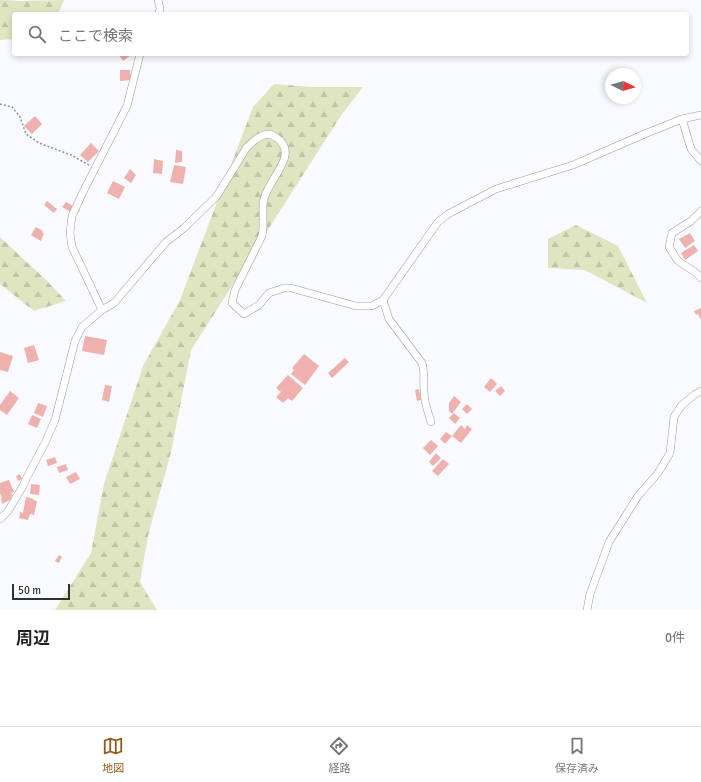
<!DOCTYPE html>
<html lang="ja">
<head>
<meta charset="utf-8">
<style>
  body { margin:0; font-family:Signika,"Noto Sans JP",sans-serif; background:#f6f6f6; color:#222 }
  .compass { position:absolute; left:605px; top:68px; width:36px; height:36px; border-radius:50%; background:#fff; box-shadow:0 2px 6px #0003; rotate:95deg }
  .scale { position:absolute; left:12px; bottom:10px; width:58px; box-sizing:border-box; padding-left:4px; border:2px solid #303235; border-top:0; font-size:11px; line-height:14px; white-space:nowrap; color:#303235; -webkit-text-stroke:3px #fff; paint-order:stroke }
  .list { margin:0; padding:0; list-style:none }
  h2 { display:flex; justify-content:space-between; align-items:center; height:52px; margin:0; padding:0 16px; font-size:17px }
  h2 small { font-size:13px; font-weight:400; color:#767676 }
  .icon { flex:none; width:22px; height:22px; fill:none; stroke:currentColor; stroke-width:2; stroke-linecap:round; stroke-linejoin:round }
  .map { position:relative; flex:none; width:701px; height:610px; overflow:hidden }
  .search { position:absolute; background:#fff; box-shadow:0 2px 6px #0003; left:12px; right:12px; top:12px; height:44px; display:flex; align-items:center; gap:10px; box-sizing:border-box; padding:0 14px; border-radius:4px; color:#767676; font-size:15px }
  .sheet { height:116px; background:#fff }
  nav { display:flex; justify-content:space-around; align-items:center; box-sizing:border-box; height:56px; border-top:1px solid #e0e0e0; background:#fff; font-size:11px; color:#767676 }
  nav a { display:grid; justify-items:center; gap:2px }
  nav .on { color:#95591b }
  .map>svg:first-child { display:block }
</style>
</head>
<body>
<div class="map">
<svg width="701" height="610" viewBox="0 0 701 610">
  <defs>
    <pattern id="forest-firs" width="22" height="20" patternUnits="userSpaceOnUse"><rect width="22" height="20" fill="#dfe5c0"/><path d="M5 1l3.5 6h-7zM16 11l3.5 6h-7z" fill="#c0c5a6"/></pattern>
  </defs>
  <rect width="100%" height="100%" fill="#f9faff"/>
  <g fill="url(#forest-firs)">
    <path d="M 0,0 L 21,1 L 64,0 L 58,14 L 14,14 L 14,39 L 0,40 Z"/>
    <path d="M 274,84 L 312,87 L 363,87 L 340,117 L 191,350 L 171,452 L 148,536 L 140,582 L 157,610 L 55,610 L 91,553 L 104,484 L 143,366 L 180,300 L 253,107 Z"/>
    <path d="M 576,225 L 618,246 L 647,303 L 585,270 L 548,268 L 548,239 Z"/>
    <path d="M 0,237 L 46,280 L 66,301 L 34,311 L 0,284 Z"/>
  </g>
  <g fill="#eeb1ad">
    <path d="M 116,54 L 130,54 L 131,55 L 123,61 L 119,55 L 118,56 Z"/>
    <path d="M 120,70 L 130,70 L 131,80 L 120,81 Z"/>
    <path d="M 35,116 L 42,124 L 32,134 L 24,126 Z"/>
    <path d="M 91,143 L 99,151 L 88,162 L 80,155 Z"/>
    <path d="M 176,150 L 182,151 L 182,162 L 175,163 Z"/>
    <path d="M 154,159 L 163,161 L 162,174 L 153,173 Z"/>
    <path d="M 174,165 L 186,167 L 183,184 L 170,182 Z"/>
    <path d="M 130,169 L 136,175 L 131,183 L 124,178 Z"/>
    <path d="M 113,181 L 125,187 L 119,199 L 107,193 Z"/>
    <path d="M 47,201 L 57,209 L 54,213 L 44,205 Z"/>
    <path d="M 66,202 L 80,210 L 76,215 L 62,207 Z"/>
    <path d="M 36,227 L 43,231 L 42,232 L 44,233 L 41,241 L 31,235 Z"/>
    <path d="M 690,233 L 695,241 L 685,248 L 679,239 Z"/>
    <path d="M 694,245 L 698,251 L 685,260 L 681,253 Z"/>
    <path d="M 701,308 L 701,320 L 698,314 L 696,315 L 694,311 Z"/>
    <path d="M 85,336 L 107,340 L 104,355 L 82,351 Z"/>
    <path d="M 34,345 L 39,360 L 28,363 L 24,348 Z"/>
    <path d="M 0,352 L 13,356 L 8,372 L 0,370 Z"/>
    <path d="M 304,354 L 319,366 L 305,385 L 291,374 L 294,370 L 292,368 Z"/>
    <path d="M 345,358 L 349,362 L 332,378 L 328,373 Z"/>
    <path d="M 288,375 L 303,388 L 292,401 L 288,398 L 283,403 L 276,397 L 281,392 L 276,388 Z"/>
    <path d="M 491,378 L 497,384 L 490,392 L 484,387 Z"/>
    <path d="M 105,385 L 112,386 L 109,402 L 102,400 Z"/>
    <path d="M 501,386 L 505,391 L 500,396 L 495,391 Z"/>
    <path d="M 419,389 L 421,400 L 417,401 L 415,390 Z"/>
    <path d="M 10,391 L 19,398 L 7,415 L 0,410 L 0,405 Z"/>
    <path d="M 454,396 L 461,402 L 452,414 L 449,411 L 449,403 Z"/>
    <path d="M 38,403 L 47,406 L 43,417 L 34,413 Z"/>
    <path d="M 467,404 L 472,409 L 467,414 L 462,409 Z"/>
    <path d="M 454,413 L 460,418 L 455,424 L 449,418 Z"/>
    <path d="M 32,415 L 41,419 L 37,428 L 28,424 Z"/>
    <path d="M 461,425 L 465,429 L 467,425 L 472,429 L 461,443 L 452,436 Z"/>
    <path d="M 446,432 L 452,436 L 445,444 L 440,439 Z"/>
    <path d="M 431,440 L 438,446 L 430,455 L 423,448 Z"/>
    <path d="M 436,453 L 441,458 L 433,466 L 429,462 Z"/>
    <path d="M 55,457 L 57,463 L 48,466 L 46,460 Z"/>
    <path d="M 443,459 L 449,464 L 438,476 L 432,471 Z"/>
    <path d="M 66,464 L 68,470 L 59,473 L 57,467 Z"/>
    <path d="M 76,472 L 80,479 L 70,484 L 66,477 Z"/>
    <path d="M 20,474 L 22,479 L 18,481 L 16,476 Z"/>
    <path d="M 9,480 L 14,492 L 11,493 L 13,496 L 11,496 L 12,499 L 2,504 L 1,499 L 2,498 L 0,493 L 0,483 Z"/>
    <path d="M 31,484 L 40,485 L 39,495 L 30,494 Z"/>
    <path d="M 26,497 L 34,499 L 33,500 L 37,501 L 34,515 L 30,514 L 28,520 L 19,518 L 20,512 L 23,513 Z"/>
    <path d="M 59,555 L 62,557 L 59,563 L 55,561 Z"/>
  </g>
  <g fill="none" stroke-linecap="round" stroke-linejoin="round">
    <g stroke="#999ca5" stroke-width="8">
      <g id="street">
        <path d="M 158,0 L 160,8 L 159,14"/>
        <path d="M 682,119 L 691,149 L 701,161"/>
        <path d="M 701,211 L 691,221 L 672,233 L 669,247 L 678,261 L 695,272 L 701,278"/>
        <path d="M 383,300 L 389,319 L 422,363 C 425,372 423,381 424,391 C 424,402 428,412 431,422"/>
        <path d="M 102,310 L 72,247 L 70,233 L 72,216 L 84,190 L 127,106 L 140,54"/>
        <path d="M 0,519 L 8,511 L 23,486 L 27,477 L 45,443 L 55,420 L 75,341 L 82,327 L 102,310 L 114,303 L 166,242 L 184,228 L 216,197 L 247,147 L 256,139 L 264,135 L 270,134 C 305,151 270,175 264,199 C 261,210 265,223 262,236 L 235,290 L 232,303 L 244,314 L 259,305 L 269,293 L 284,288 L 291,288 L 356,306 L 372,306 L 383,300 L 438,222 L 448,214 L 496,189 L 573,165 L 647,133 L 682,119 L 701,115"/>
        <path d="M 587,610 L 590,594 L 609,542 L 638,496 L 658,473 L 670,453 L 674,417 L 681,406 L 694,395 L 701,391"/>
      </g>
    </g>
    <path stroke="#8f9195" stroke-width="1.5" stroke-dasharray="2 2" stroke-linecap="butt" d="M 0,104 L 12,107 L 20,117 L 26,134 L 39,143 L 71,155 L 89,165"/>
    <use href="#street" stroke="#fff" stroke-width="7"/>
  </g>
</svg>
<svg class="compass" viewBox="-18 -18 36 36"><path d="M0-13l5 13h-10z" fill="#e53935"/><path d="M0 13l5-13h-10z" fill="#767676"/></svg>
<div class="scale">50 m</div>
<div class="search"><svg class="icon" aria-label="search" viewBox="0 0 24 24"><circle cx="10" cy="10" r="6"/><path d="M15 15l6 6"/></svg>ここで検索</div>
</div>
<section class="sheet">
<h2>周辺<small>0件</small></h2>
<ul class="list">
</ul>
</section>
<nav>
<a class="on"><svg class="icon" aria-label="map" viewBox="0 0 24 24"><path d="M3 6l6-2 6 2 6-2v14l-6 2-6-2-6 2zM9 4v14M15 6v14"/></svg>地図</a>
<a><svg class="icon" aria-label="directions" viewBox="0 0 24 24"><path d="M12 3l9 9-9 9-9-9zM9 14v-3h6M13 9l2 2-2 2"/></svg>経路</a>
<a><svg class="icon" aria-label="saved" viewBox="0 0 24 24"><path d="M7 4h10v16l-5-4-5 4z"/></svg>保存済み</a>
</nav>
</body>
</html>
